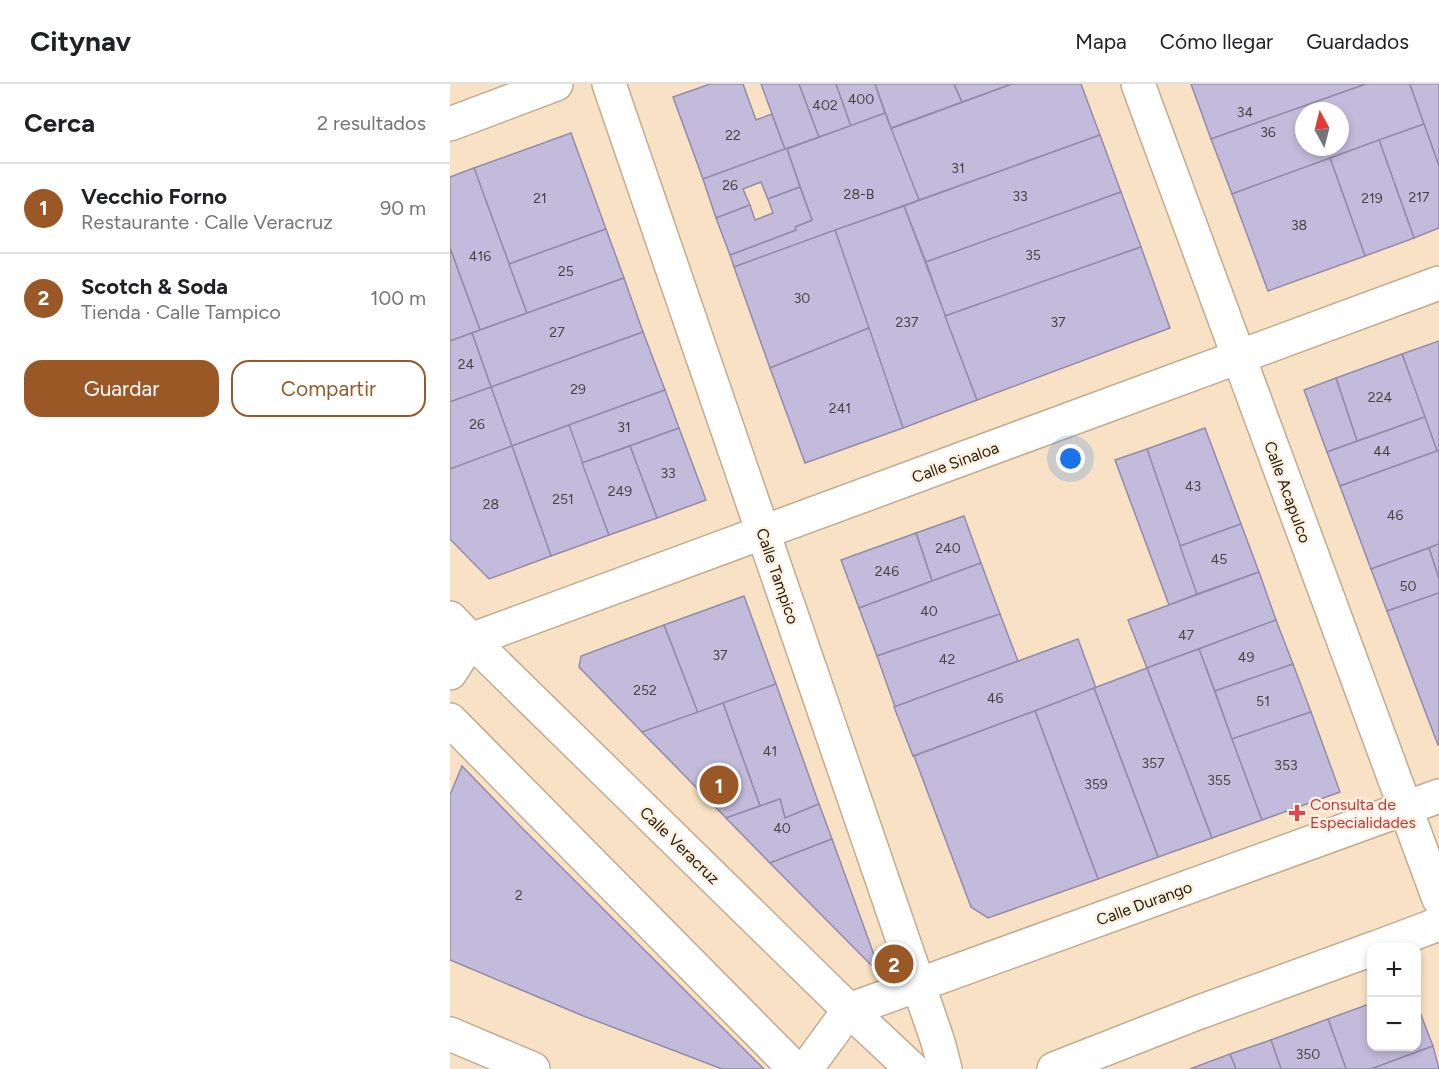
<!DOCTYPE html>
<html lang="es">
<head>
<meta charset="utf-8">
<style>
  body { margin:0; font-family:Figtree,sans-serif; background:#f2f2f2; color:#202124 }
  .controls { position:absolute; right:18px; bottom:18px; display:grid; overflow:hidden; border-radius:12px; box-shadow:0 3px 9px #0003 }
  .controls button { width:54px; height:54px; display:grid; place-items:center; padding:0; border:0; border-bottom:2px solid #e0e0e0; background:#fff; color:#202124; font:30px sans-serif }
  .compass { position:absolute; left:845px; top:18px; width:54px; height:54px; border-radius:50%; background:#fff; box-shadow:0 3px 9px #0003; rotate:353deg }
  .you { position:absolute; left:621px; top:375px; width:21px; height:21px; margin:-15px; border:4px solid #fff; border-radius:50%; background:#1a73e8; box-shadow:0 0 0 9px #1a73e833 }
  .badge { display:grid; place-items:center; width:39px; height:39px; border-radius:50%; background:#9a5827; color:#fff; font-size:20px; font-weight:700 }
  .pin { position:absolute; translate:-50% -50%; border:3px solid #fff; box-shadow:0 2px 6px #0006 }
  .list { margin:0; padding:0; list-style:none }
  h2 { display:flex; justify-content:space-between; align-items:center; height:78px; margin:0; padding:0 24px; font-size:26px }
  h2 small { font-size:20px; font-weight:400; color:#757577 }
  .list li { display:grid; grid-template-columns:39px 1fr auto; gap:18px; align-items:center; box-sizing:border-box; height:90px; padding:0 24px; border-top:2px solid #e0e0e0 }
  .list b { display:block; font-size:22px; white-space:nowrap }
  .list p { margin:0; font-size:20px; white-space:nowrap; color:#757577 }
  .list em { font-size:20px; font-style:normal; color:#757577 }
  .actions { display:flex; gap:12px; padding:18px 24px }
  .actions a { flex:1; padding:14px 0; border:2px solid #9a5827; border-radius:18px; text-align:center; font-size:21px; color:#9a5827 }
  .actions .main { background:#9a5827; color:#fff }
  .map { position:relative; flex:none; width:989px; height:985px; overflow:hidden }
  header { display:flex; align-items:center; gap:36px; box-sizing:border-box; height:84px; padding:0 30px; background:#fff; border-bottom:2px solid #e0e0e0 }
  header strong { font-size:28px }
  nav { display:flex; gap:33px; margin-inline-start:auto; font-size:21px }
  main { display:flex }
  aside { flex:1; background:#fff }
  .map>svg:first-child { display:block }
</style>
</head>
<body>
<header>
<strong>Citynav</strong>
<nav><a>Mapa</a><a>Cómo llegar</a><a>Guardados</a></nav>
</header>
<main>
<aside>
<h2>Cerca<small>2 resultados</small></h2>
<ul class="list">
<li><span class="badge">1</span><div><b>Vecchio Forno</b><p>Restaurante · Calle Veracruz</p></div><em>90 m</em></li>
<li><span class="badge">2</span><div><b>Scotch &amp; Soda</b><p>Tienda · Calle Tampico</p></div><em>100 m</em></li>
</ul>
<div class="actions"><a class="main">Guardar</a><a>Compartir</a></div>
</aside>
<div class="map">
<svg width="989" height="985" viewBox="0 0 989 985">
  <rect width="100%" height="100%" fill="#f8e1c4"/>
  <g fill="#c3bbdb" stroke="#938ba9" stroke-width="1.5" fill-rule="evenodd">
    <path d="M 260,0 L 293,0 L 306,36 L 322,30 L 335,65 L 253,95 L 223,13 Z"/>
    <path d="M 311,0 L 349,0 L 369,53 L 335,65 Z"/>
    <path d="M 349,0 L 386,0 L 401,42 L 369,53 Z"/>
    <path d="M 386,0 L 425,0 L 435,29 L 401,42 Z"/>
    <path d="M 425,0 L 504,0 L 512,18 L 441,44 Z"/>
    <path d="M 504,0 L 559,0 L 559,1 L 512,18 Z"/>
    <path d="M 562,0 L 631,0 L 650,51 L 469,116 L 440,45 Z"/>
    <path d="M 741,0 L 916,0 L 761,55 Z"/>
    <path d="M 916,0 L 960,0 L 974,40 L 782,110 L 761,55 ZM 854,27 L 890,27 L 890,63 L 854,63 Z"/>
    <path d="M 960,0 L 989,0 L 989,82 L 974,40 Z"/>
    <path d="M 435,29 L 469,116 L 284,183 L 280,171 L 346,146 L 345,143 L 362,136 L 337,65 Z"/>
    <path d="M 974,40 L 989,82 L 989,144 L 964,154 L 929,56 Z"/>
    <path d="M 121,49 L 156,145 L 59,180 L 24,84 Z"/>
    <path d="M 650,51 L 671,108 L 476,178 L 454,122 Z"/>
    <path d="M 929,56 L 964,154 L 915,172 L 880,74 Z"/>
    <path d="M 335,65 L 337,65 L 350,103 L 318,115 L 311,98 L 293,105 L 300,121 L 266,134 L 253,95 Z"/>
    <path d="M 880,74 L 915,172 L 818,207 L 782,110 Z"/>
    <path d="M 24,84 L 77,229 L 30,246 L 0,164 L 0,93 Z"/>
    <path d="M 350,103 L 362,136 L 345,143 L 346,146 L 280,171 L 266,134 L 300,121 L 305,136 L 323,129 L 318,115 Z"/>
    <path d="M 671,108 L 691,163 L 495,232 L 476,178 Z"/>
    <path d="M 454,122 L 527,316 L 453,344 L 385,146 Z"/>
    <path d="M 156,145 L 174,194 L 77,229 L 59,180 Z"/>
    <path d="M 385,146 L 419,244 L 320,284 L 284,183 Z"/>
    <path d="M 691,163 L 720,244 L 527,316 L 495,232 Z"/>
    <path d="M 0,164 L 30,246 L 0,257 Z"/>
    <path d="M 174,194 L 193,248 L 41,303 L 22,249 Z"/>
    <path d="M 419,244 L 453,344 L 355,379 L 320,284 Z"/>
    <path d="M 193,248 L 215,306 L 62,362 L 41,303 Z"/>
    <path d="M 22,249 L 41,303 L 0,318 L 0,257 Z"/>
    <path d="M 989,257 L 989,367 L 987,367 L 952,270 Z"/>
    <path d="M 952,270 L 975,333 L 907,357 L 886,294 Z"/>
    <path d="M 886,294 L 907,357 L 877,368 L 854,306 Z"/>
    <path d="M 41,303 L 62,362 L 0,385 L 0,318 Z"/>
    <path d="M 215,306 L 229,344 L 132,379 L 119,341 Z"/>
    <path d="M 975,333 L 987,367 L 890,402 L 877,368 Z"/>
    <path d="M 119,341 L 159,451 L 101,472 L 62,362 Z"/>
    <path d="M 229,344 L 256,416 L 207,434 L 180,362 Z"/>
    <path d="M 755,344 L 791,440 L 730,462 L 697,365 Z"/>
    <path d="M 62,362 L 101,472 L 39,495 L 0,455 L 0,385 Z"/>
    <path d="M 180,362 L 207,434 L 159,451 L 132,379 Z"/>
    <path d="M 697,365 L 747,510 L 719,521 L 665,376 Z"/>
    <path d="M 987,367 L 989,367 L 989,460 L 921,485 L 890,402 Z"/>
    <path d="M 514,432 L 531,479 L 482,497 L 466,449 Z"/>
    <path d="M 791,440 L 809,488 L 747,510 L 730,462 Z"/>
    <path d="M 466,449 L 482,497 L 409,524 L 391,476 Z"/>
    <path d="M 989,460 L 989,495 L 979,464 Z"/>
    <path d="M 979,464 L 989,495 L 989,509 L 937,527 L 921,485 Z"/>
    <path d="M 531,479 L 550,530 L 427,572 L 409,524 Z"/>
    <path d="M 809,488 L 826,536 L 697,584 L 678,536 Z"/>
    <path d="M 989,509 L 989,661 L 988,661 L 937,527 Z"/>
    <path d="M 294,512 L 326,600 L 248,629 L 214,541 Z"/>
    <path d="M 550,530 L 568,577 L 445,623 L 427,572 Z"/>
    <path d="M 826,536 L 843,580 L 765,607 L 749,565 Z"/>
    <path d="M 214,541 L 248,629 L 192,648 L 129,583 L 131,572 Z"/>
    <path d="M 628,555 L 646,604 L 463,672 L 444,623 Z"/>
    <path d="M 749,565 L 812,736 L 762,754 L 697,584 Z"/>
    <path d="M 843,580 L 861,628 L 782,655 L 765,607 Z"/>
    <path d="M 697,584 L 762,754 L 708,773 L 644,604 Z"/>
    <path d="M 326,600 L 369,720 L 335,734 L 330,715 L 310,722 L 273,619 Z"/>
    <path d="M 644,604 L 708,773 L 648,795 L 585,627 Z"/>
    <path d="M 273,619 L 310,722 L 276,734 L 192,648 Z"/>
    <path d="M 585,627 L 648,795 L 538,834 L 521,823 L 464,672 Z"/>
    <path d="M 861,628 L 890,708 L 812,736 L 782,655 Z"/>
    <path d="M 12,682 L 74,746 L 314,985 L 272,985 L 131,931 L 0,876 L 0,711 Z"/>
    <path d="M 330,715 L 335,734 L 369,720 L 382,755 L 320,779 L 276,734 Z"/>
    <path d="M 382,755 L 427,879 L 421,881 L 320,779 Z"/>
    <path d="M 966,918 L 983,962 L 921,985 L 896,985 L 878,935 L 922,919 L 922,962 L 966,962 Z"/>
    <path d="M 878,935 L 896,985 L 831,985 L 821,956 Z"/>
    <path d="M 821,956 L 831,985 L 786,985 L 780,970 Z"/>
    <path d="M 983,962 L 989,985 L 921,985 Z"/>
    <path d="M 780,970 L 786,985 L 740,985 Z"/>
  </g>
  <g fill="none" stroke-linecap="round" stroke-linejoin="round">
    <g stroke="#c1ac90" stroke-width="36">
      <g id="minor">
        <path d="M 159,0 L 488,958 L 495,985"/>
        <path d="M 688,0 L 989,815"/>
        <path d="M 0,40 L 106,0"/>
        <path d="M 0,534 L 21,556 L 399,926 L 462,985"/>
        <path d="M 0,589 L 21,556 L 989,199"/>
        <path d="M 0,636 L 345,985"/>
        <path d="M 0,950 L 83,985"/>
      </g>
    </g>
    <g stroke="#c1ac90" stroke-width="36">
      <g id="major">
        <path d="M 925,864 L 989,840"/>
        <path d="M 356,985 L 399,926 L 989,712"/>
        <path d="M 604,985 L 747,929 L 922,865"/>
      </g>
    </g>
    <use href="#minor" stroke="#fff" stroke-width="33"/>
    <use href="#major" stroke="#fff" stroke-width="33"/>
  </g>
  <path fill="#e0444e" stroke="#fef0df" stroke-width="2" d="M844 720h6v6h6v6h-6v6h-6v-6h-6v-6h6z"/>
  <g text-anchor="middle" stroke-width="5" stroke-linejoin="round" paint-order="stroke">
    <g font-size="14" fill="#4b4343">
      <text x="411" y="20">400</text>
      <text x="375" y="26">402</text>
      <text x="795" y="33">34</text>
      <text x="818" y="53">36</text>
      <text x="283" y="56">22</text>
      <text x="508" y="89">31</text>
      <text x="280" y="106">26</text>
      <text x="409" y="115">28-B</text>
      <text x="570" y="117">33</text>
      <text x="969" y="118">217</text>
      <text x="90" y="119">21</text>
      <text x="922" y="119">219</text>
      <text x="849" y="146">38</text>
      <text x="583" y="176">35</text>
      <text x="30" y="177">416</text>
      <text x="116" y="192">25</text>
      <text x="352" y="219">30</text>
      <text x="457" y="243">237</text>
      <text x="608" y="243">37</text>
      <text x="107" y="253">27</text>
      <text x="16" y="285">24</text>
      <text x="128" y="310">29</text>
      <text x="930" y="318">224</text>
      <text x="390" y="329">241</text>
      <text x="27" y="345">26</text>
      <text x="174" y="348">31</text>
      <text x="932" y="372">44</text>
      <text x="218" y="394">33</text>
      <text x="743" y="407">43</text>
      <text x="170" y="412">249</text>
      <text x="113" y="420">251</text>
      <text x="41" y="425">28</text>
      <text x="945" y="436">46</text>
      <text x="498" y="469">240</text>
      <text x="769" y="480">45</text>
      <text x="437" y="492">246</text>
      <text x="958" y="507">50</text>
      <text x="479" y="532">40</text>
      <text x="736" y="556">47</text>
      <text x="270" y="576">37</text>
      <text x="796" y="578">49</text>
      <text x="497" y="580">42</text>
      <text x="195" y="611">252</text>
      <text x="545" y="619">46</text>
      <text x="813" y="622">51</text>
      <text x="320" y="672">41</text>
      <text x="703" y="684">357</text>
      <text x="836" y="686">353</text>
      <text x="769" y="701">355</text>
      <text x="646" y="705">359</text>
      <text x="332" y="749">40</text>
      <text x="69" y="816">2</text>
      <text x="858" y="975">350</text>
    </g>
    <g font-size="16" fill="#231b10" stroke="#fef0df">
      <text transform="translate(505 378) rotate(-20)" y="6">Calle Sinaloa</text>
      <text transform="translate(838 408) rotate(70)" y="6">Calle Acapulco</text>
      <text transform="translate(328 492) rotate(71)" y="6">Calle Tampico</text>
      <text transform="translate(230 761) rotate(44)" y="6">Calle Veracruz</text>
      <text transform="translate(694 819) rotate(-20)" y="6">Calle Durango</text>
    </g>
    <g font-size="16" fill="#be3a42" stroke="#fef0df" text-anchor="start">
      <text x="860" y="726">Consulta de<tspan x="860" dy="18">Especialidades</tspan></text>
    </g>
  </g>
</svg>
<div class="controls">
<button>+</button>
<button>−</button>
</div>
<svg class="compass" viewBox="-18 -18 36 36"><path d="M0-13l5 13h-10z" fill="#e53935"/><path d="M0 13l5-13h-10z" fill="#757577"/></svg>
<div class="you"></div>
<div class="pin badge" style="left:269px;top:701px">1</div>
<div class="pin badge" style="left:444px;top:880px">2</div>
</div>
</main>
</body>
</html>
